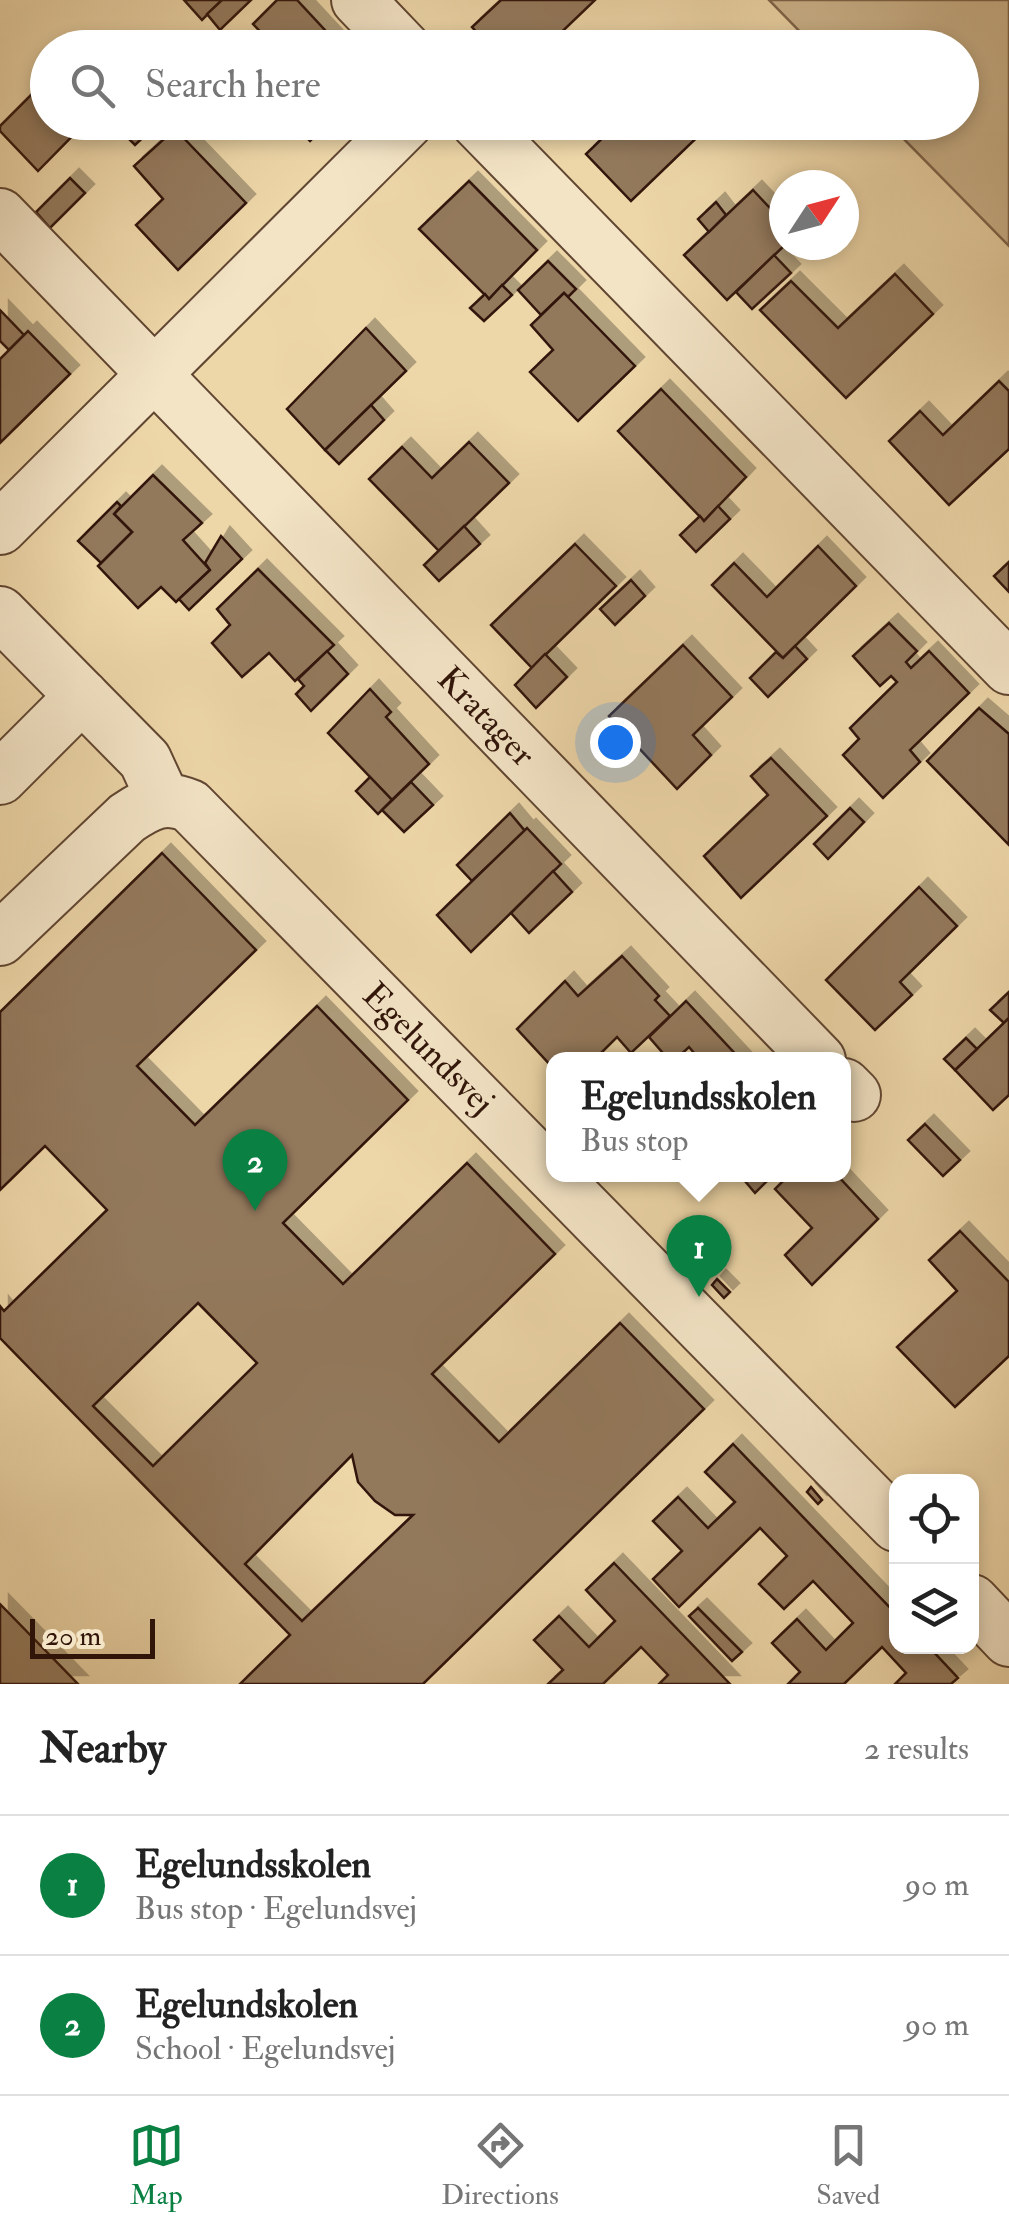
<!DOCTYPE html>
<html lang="en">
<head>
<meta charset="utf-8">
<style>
  body { margin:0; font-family:"IM FELL Double Pica",serif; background:#f2f2f2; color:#222 }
  .controls { position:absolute; right:30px; bottom:30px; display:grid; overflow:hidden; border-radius:20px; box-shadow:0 5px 15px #0003 }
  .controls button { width:90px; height:90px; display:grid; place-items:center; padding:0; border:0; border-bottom:2px solid #e0e0e0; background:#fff; color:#222; font:50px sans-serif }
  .compass { position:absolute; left:769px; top:170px; width:90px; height:90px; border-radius:50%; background:#fff; box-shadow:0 5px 15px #0003; rotate:54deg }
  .scale { position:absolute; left:30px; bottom:25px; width:125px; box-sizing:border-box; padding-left:10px; border:5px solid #311509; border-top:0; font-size:28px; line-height:35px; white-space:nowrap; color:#311509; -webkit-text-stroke:8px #f3e4c6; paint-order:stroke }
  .you { position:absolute; left:615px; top:742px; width:35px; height:35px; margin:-25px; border:8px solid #fff; border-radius:50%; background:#1a73e8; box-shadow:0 0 0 15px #1a73e833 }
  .badge { display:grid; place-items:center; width:65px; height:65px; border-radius:50%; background:#0b8043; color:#fff; font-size:32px; font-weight:700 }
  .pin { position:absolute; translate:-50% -82px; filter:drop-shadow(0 2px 5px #0008) }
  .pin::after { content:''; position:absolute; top:52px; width:35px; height:30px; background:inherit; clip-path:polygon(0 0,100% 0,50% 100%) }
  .popup { position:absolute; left:546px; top:1052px; width:305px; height:130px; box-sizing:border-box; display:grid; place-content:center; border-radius:20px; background:#fff; filter:drop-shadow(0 2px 8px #0005); font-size:32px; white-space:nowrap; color:#767676 }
  .popup b { font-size:38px; color:#222 }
  .popup::after { content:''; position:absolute; left:50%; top:100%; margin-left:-20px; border:20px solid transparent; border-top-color:#fff }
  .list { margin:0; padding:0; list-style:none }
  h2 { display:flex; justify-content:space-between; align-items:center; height:130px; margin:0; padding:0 40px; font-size:42px }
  h2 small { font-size:32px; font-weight:400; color:#767676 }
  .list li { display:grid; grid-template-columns:65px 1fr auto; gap:30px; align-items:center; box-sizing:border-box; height:140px; padding:0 40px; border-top:2px solid #e0e0e0 }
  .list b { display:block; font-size:38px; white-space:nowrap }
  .list p { margin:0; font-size:32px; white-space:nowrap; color:#767676 }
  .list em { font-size:32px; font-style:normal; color:#767676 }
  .icon { flex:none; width:55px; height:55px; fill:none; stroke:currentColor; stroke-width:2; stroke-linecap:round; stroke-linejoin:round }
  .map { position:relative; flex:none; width:1009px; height:1684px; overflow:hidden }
  .search { position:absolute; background:#fff; box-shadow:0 5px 15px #0003; left:30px; right:30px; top:30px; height:110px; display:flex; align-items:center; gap:25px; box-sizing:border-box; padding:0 35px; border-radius:55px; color:#767676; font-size:38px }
  .sheet { height:410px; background:#fff }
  nav { display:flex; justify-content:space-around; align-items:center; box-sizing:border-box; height:140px; border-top:2px solid #e0e0e0; background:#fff; font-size:28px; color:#767676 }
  nav a { display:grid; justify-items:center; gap:5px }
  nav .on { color:#0b8043 }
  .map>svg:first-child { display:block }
</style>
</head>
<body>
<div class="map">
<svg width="1009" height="1684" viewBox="0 0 1009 1684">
  <defs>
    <filter id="shadow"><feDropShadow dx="9" dy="-9" stdDeviation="0" flood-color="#0004"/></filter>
  </defs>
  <rect width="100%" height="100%" fill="#edd6a8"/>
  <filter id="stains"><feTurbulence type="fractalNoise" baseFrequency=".002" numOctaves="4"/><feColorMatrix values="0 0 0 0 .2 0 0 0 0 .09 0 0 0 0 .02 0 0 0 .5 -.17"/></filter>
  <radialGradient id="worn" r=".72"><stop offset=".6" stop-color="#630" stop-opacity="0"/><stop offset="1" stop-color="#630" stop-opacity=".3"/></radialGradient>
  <path fill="#cdb58d" stroke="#7f654b" stroke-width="2.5" d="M 769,0 L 1009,0 L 1009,246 L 888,123 L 962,122 L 962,48 L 815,47 Z"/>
  <g fill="#93795c" stroke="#311509" stroke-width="2.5" fill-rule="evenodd" filter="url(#shadow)">
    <path d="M 184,0 L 222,0 L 202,20 Z"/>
    <path d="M 222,0 L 251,0 L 220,30 L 207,14 Z"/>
    <path d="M 277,0 L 297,0 L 337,43 L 332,48 L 264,48 L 270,42 L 253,24 Z"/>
    <path d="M 501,0 L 595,0 L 545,48 L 491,48 L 472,27 Z"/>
    <path d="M 48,78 L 48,122 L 86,122 L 38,171 L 0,131 L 0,126 Z"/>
    <path d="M 125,122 L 186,122 L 189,126 L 180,134 L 175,129 L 165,139 L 154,127 L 135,145 L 119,129 Z"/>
    <path d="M 292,122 L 329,122 L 310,141 Z"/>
    <path d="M 619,122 L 713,122 L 631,201 L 586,154 Z"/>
    <path d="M 175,129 L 246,203 L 178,270 L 136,225 L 163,199 L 134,166 Z"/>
    <path d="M 70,178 L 85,193 L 50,228 L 36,212 Z"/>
    <path d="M 469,181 L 537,250 L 489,299 L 419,229 Z"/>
    <path d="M 753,190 L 784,223 L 785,245 L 727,300 L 684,255 Z"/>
    <path d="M 716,202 L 726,215 L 709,232 L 698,219 Z"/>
    <path d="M 774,255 L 791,273 L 752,309 L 736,292 Z"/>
    <path d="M 548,261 L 576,289 L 568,297 L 564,293 L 541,315 L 518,290 Z"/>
    <path d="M 895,274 L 933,314 L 846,398 L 760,310 L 791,281 L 838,328 Z"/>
    <path d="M 502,285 L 512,295 L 484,321 L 470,308 L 485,294 L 489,299 Z"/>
    <path d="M 564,293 L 635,366 L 578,421 L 530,372 L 553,350 L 531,325 Z"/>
    <path d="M 0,310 L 24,335 L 9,350 L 0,341 Z"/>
    <path d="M 366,328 L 406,371 L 325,450 L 287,409 Z"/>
    <path d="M 28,331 L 70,374 L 0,443 L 0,359 Z"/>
    <path d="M 999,381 L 1009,391 L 1009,449 L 949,505 L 889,441 L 920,411 L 943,435 Z"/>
    <path d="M 661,389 L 746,477 L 704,521 L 618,431 Z"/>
    <path d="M 371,405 L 384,420 L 339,464 L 325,450 Z"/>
    <path d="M 469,442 L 509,483 L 439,551 L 369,479 L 402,447 L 432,478 Z"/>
    <path d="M 153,475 L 202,523 L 183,540 L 210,570 L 176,602 L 161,587 L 138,608 L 98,566 L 132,532 L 114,514 Z"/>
    <path d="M 117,502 L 121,506 L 114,514 L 132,532 L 101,563 L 78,541 Z"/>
    <path d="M 718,506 L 730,519 L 696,552 L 680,535 L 700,516 L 704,521 Z"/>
    <path d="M 464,526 L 480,544 L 439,581 L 424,565 Z"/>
    <path d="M 221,536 L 242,559 L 189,610 L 179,599 L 210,570 L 205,563 Z"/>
    <path d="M 575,544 L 616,586 L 532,668 L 491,625 Z"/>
    <path d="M 818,546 L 856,586 L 783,658 L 712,585 L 734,563 L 767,597 Z"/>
    <path d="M 1009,562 L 1009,592 L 994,576 Z"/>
    <path d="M 258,569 L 334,645 L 295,681 L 269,653 L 242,677 L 212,643 L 230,625 L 217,609 Z"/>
    <path d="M 631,580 L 645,596 L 615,625 L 600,609 Z"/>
    <path d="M 889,623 L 917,651 L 906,662 L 911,668 L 929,651 L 969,693 L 910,750 L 920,762 L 883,798 L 843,755 L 859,739 L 850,728 L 897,682 L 891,676 L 880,686 L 853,656 Z"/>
    <path d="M 683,645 L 732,697 L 693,735 L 711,755 L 677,789 L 609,716 Z"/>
    <path d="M 795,646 L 807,659 L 768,697 L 750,678 L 776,652 L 783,658 Z"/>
    <path d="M 327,651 L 348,674 L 311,711 L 296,694 L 304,686 L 298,679 Z"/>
    <path d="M 545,654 L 567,677 L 536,708 L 515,685 Z"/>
    <path d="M 370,689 L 391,712 L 386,717 L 429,764 L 392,800 L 328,733 Z"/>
    <path d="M 979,708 L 1009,734 L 1009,845 L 927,761 Z"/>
    <path d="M 771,758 L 827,816 L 741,898 L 704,856 L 768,795 L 751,776 Z"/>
    <path d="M 370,777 L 392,800 L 378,814 L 356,791 Z"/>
    <path d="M 411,782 L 433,805 L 404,832 L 382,810 Z"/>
    <path d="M 850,808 L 864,822 L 828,859 L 814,844 Z"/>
    <path d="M 510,813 L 525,831 L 472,881 L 457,865 Z"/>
    <path d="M 527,828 L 561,864 L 471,952 L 437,915 Z"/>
    <path d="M 162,853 L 256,950 L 137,1066 L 195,1125 L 317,1006 L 408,1100 L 283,1223 L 343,1284 L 467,1163 L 555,1254 L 432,1374 L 499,1442 L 620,1323 L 704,1409 L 423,1684 L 240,1684 L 290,1635 L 0,1338 L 0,1306 L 4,1311 L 107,1210 L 45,1146 L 0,1190 L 0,1012 ZM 198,1303 L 257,1363 L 153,1466 L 93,1406 ZM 352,1455 L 358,1482 L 375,1501 L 395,1515 L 413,1515 L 302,1621 L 245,1564 Z"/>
    <path d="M 553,871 L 572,892 L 529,933 L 511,913 Z"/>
    <path d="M 919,887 L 957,926 L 900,982 L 912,995 L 875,1030 L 826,980 Z"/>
    <path d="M 622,956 L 659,996 L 655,1000 L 670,1016 L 631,1053 L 617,1037 L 594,1060 L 554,1060 L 554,1069 L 517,1029 L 565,981 L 578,996 Z"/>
    <path d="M 1009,992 L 1009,1018 L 1004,1023 L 990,1010 Z"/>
    <path d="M 686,1001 L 741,1060 L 700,1060 L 689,1047 L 675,1060 L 669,1060 L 649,1037 Z"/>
    <path d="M 1009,1018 L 1009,1095 L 993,1110 L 955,1070 Z"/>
    <path d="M 966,1038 L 977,1049 L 955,1070 L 944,1059 Z"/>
    <path d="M 925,1124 L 960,1160 L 943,1176 L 908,1140 Z"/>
    <path d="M 686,1174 L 708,1174 L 697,1186 Z"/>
    <path d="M 739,1174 L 774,1174 L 755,1193 Z"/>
    <path d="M 790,1174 L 836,1174 L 878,1219 L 812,1285 L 785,1255 L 812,1228 L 775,1189 Z"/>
    <path d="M 960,1231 L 1009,1282 L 1009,1356 L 955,1407 L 897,1347 L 957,1291 L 929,1260 Z"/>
    <path d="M 717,1279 L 730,1292 L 724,1298 L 712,1285 Z"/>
    <path d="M 733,1444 L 896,1614 L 896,1646 L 928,1646 L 958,1678 L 951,1684 L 895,1684 L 906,1673 L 882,1647 L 844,1684 L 788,1684 L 800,1672 L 772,1643 L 797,1619 L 826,1650 L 853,1623 L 813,1581 L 784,1609 L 759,1584 L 787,1556 L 760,1528 L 679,1607 L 653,1579 L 682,1551 L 653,1521 L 678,1497 L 708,1528 L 735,1502 L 705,1472 Z"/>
    <path d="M 811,1487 L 822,1500 L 818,1504 L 807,1492 Z"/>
    <path d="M 614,1563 L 730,1684 L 659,1684 L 668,1675 L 641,1647 L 603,1684 L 548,1684 L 563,1670 L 534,1640 L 559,1616 L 589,1647 L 615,1621 L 586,1590 Z"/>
    <path d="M 0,1604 L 78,1684 L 0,1684 Z"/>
    <path d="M 698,1608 L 742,1652 L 732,1661 L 689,1616 Z"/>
  </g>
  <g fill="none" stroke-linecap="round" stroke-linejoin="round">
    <g stroke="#604531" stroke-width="56">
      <g id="minor">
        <path d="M 358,0 L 404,48"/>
        <path d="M 477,122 L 1009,668"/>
        <path d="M 0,215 L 819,1060"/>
        <path d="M 0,528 L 407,122"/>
        <path d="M 0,613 L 145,760 L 163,799"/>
        <path d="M 0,778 L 82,696"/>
        <path d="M 0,939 L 127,818 C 149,803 165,795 190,806 L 896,1525"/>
        <path d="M 844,1085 L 854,1095"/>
        <path d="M 972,1601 L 1009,1640"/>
      </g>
    </g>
    <use href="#minor" stroke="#f3e4c6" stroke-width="52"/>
  </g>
  <g text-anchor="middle" stroke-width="8" stroke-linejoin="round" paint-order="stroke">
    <g font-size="35" fill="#311509" stroke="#f3e4c6">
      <text transform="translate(487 716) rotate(46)" y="12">Kratager</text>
      <text transform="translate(429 1048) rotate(45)" y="12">Egelundsvej</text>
    </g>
  </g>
  <rect width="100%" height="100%" filter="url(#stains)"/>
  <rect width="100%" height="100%" fill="url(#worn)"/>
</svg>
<div class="controls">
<button><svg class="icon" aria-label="locate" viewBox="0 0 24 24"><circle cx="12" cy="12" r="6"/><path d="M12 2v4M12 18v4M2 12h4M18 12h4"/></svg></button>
<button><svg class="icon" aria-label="layers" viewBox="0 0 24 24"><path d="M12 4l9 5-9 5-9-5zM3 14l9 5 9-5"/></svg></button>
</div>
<svg class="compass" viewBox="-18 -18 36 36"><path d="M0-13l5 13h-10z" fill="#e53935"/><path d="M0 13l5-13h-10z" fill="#767676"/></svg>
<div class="scale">20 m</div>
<div class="you"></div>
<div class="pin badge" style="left:699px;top:1297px">1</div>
<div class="popup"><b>Egelundsskolen</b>Bus stop</div>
<div class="pin badge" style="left:255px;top:1211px">2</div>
<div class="search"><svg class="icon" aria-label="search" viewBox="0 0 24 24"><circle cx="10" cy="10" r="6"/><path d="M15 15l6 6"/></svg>Search here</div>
</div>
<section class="sheet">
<h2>Nearby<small>2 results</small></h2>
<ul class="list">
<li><span class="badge">1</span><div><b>Egelundsskolen</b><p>Bus stop · Egelundsvej</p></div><em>90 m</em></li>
<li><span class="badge">2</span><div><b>Egelundskolen</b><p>School · Egelundsvej</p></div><em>90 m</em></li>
</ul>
</section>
<nav>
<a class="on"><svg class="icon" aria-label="map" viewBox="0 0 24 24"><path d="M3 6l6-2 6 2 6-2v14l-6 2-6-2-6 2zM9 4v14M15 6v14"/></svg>Map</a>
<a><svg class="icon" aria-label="directions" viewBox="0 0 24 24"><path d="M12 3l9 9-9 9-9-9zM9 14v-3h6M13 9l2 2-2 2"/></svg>Directions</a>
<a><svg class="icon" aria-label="saved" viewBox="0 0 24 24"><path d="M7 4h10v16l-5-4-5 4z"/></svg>Saved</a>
</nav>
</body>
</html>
